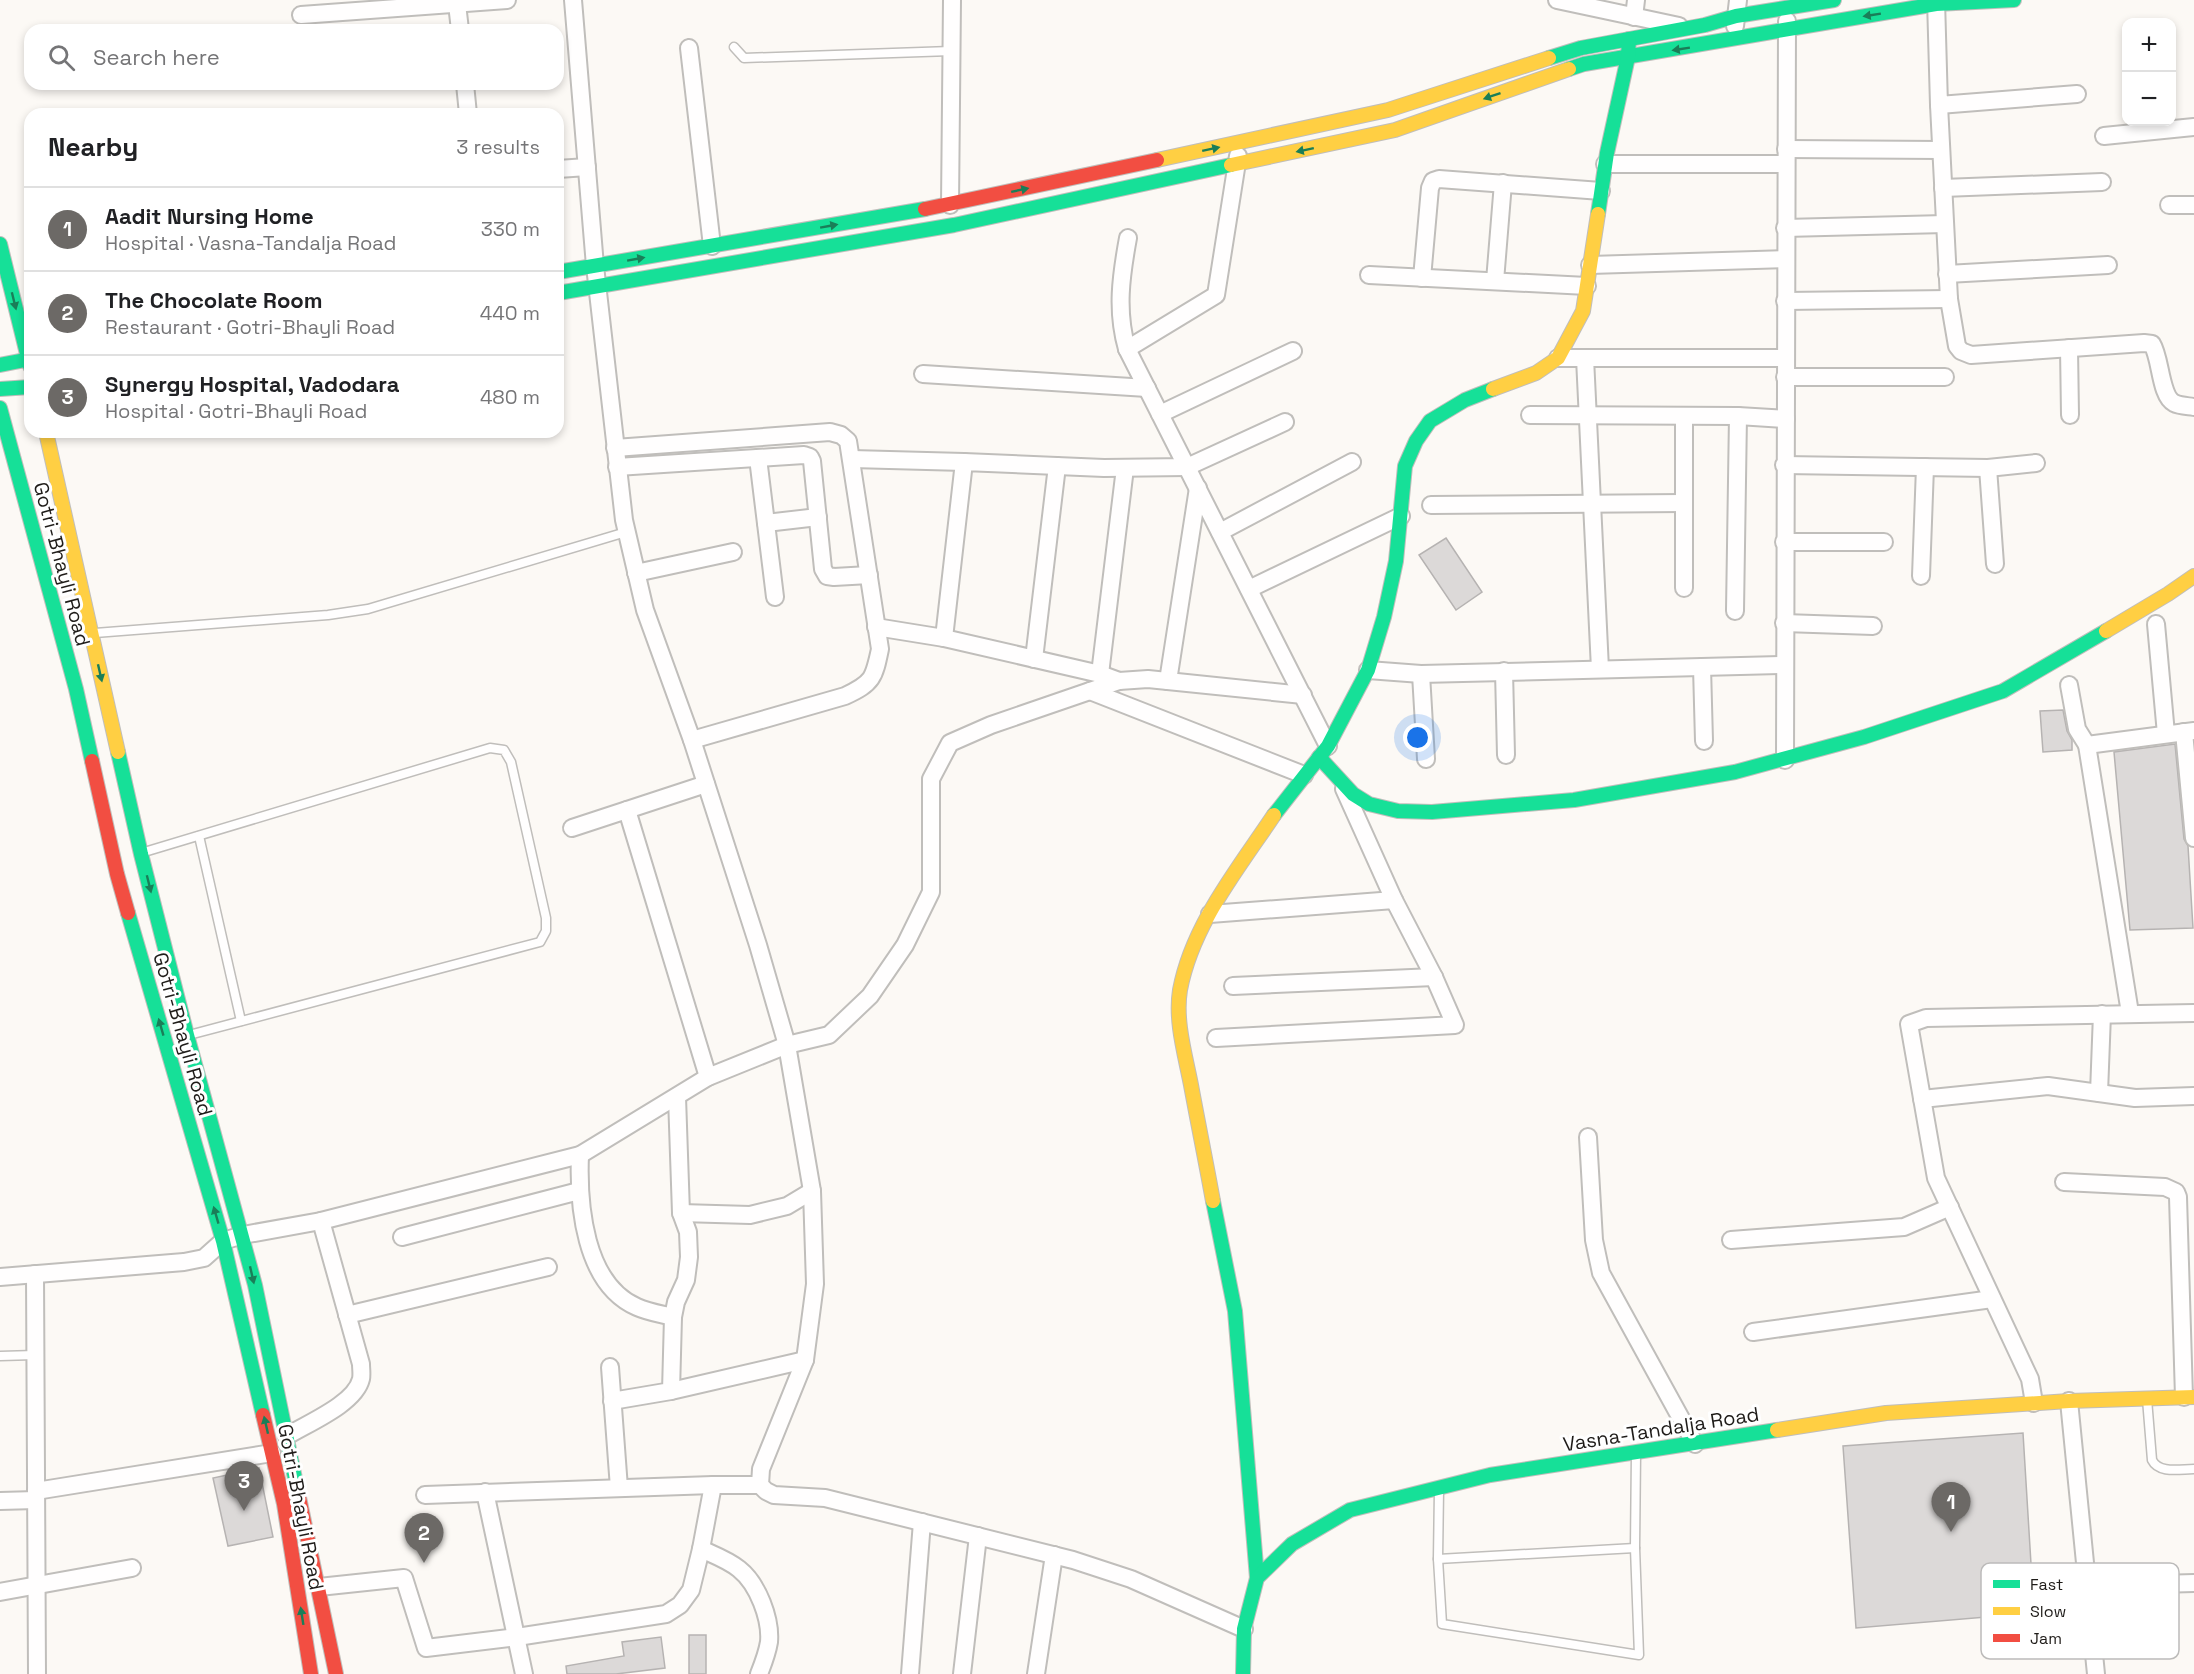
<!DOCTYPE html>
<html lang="en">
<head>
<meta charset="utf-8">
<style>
  body { margin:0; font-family:"Space Grotesk",sans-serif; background:#f6f6f6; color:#202124 }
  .controls { position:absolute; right:18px; top:18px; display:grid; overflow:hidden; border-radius:12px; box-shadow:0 3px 9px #0003 }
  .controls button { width:54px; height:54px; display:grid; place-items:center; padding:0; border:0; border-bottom:2px solid #e0e0e0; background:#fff; color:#202124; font:30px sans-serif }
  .you { position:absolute; left:1418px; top:738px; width:21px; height:21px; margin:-15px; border:4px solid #fff; border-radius:50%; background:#1a73e8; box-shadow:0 0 0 9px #1a73e833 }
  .badge { display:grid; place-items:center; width:39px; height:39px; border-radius:50%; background:#6c6966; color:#fff; font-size:20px; font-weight:700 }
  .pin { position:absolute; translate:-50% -50px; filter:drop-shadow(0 2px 3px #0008) }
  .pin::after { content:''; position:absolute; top:32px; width:21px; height:18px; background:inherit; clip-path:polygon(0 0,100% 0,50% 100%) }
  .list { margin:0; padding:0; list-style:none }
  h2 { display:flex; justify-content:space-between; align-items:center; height:78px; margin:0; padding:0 24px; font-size:26px }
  h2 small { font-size:20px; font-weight:400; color:#757577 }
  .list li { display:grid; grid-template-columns:39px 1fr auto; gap:18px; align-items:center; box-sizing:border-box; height:84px; padding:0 24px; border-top:2px solid #e0e0e0 }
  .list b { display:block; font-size:22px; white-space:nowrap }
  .list p { margin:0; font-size:20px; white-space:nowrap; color:#757577 }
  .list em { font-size:20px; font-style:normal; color:#757577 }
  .icon { flex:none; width:33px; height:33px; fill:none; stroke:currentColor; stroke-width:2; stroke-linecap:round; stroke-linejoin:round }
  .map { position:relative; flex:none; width:2194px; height:1674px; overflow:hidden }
  .search { position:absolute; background:#fff; box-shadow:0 3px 9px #0003; left:24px; top:24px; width:540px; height:66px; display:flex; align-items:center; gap:15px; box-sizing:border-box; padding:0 21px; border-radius:18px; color:#757577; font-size:22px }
  .panel { position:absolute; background:#fff; box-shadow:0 3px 9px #0003; left:24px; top:108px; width:540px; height:330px; border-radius:18px }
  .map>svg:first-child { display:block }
</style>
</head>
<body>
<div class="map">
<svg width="2194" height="1674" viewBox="0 0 2194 1674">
  <rect width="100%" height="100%" fill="#fcf9f5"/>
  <g fill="#dcd9d8" stroke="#b6b3b2" stroke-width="1.5">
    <path d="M 1446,538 L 1482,592 L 1456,610 L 1419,555 Z"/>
    <path d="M 2063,710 L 2067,731 L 2072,740 L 2072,750 L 2043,752 L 2040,711 Z"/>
    <path d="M 2175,744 L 2184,839 L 2188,846 L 2193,928 L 2130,930 L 2114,752 Z"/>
    <path d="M 2023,1433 L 2034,1613 L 1856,1628 L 1843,1446 Z"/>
    <path d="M 259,1468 L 273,1537 L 228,1546 L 213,1478 Z"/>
    <rect x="689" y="1635" width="17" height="39"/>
    <path d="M 661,1637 L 665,1668 L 616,1674 L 567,1674 L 566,1666 L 624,1656 L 622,1642 Z"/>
  </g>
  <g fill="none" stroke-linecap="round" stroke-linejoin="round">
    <g stroke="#c0bebb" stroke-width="11">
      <g id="lane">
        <path d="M 734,47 L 744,58 L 951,51"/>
        <path d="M 95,633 L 328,615 L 368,609 L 626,532"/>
        <path d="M 199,836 L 241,1021"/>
        <path d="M 141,853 L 490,748 L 504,750 L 511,762 L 546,918 L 546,931 L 540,942 L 189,1035"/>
        <path d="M 0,1356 L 35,1355"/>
        <path d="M 2147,1399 L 2152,1460 C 2159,1474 2180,1469 2194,1469"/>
        <path d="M 1439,1490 L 1438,1559 L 1442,1624 L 1639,1655 L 1635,1548 L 1636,1453"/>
        <path d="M 1438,1559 L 1635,1548"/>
      </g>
    </g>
    <g stroke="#c0bebb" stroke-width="20">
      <g id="street">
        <path d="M 573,0 L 595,266 L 624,520 L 645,610 L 692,740 L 758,945 L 787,1045 L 812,1191 L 815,1284 L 805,1360 L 761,1469 L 760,1485 L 766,1491 L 774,1495 L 825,1498 L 1073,1560 L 1131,1579 L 1244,1629"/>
        <path d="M 1557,0 L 1679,26"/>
        <path d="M 1936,0 L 1939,105 L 2077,94"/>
        <path d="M 457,4 L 460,30"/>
        <path d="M 301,15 L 507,0"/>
        <path d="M 1634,17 L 1636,0"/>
        <path d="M 1735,26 L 1738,0"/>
        <path d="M 689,48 L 712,246"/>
        <path d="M 465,84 L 468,114"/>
        <path d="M 1939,105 L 1949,299 L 1957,346 L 1961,351 L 1971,355 L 2144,343 L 2152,344 C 2161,358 2160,396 2174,403 C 2180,406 2188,406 2194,407"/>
        <path d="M 2104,136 L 2194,127"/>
        <path d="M 1786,149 L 1941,150"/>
        <path d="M 1605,164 L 1786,164"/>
        <path d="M 558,169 L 587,167"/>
        <path d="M 1943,188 L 2102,182"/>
        <path d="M 950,205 L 952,0"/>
        <path d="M 2169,205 L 2194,205"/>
        <path d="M 1785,228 L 1945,224"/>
        <path d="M 1128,238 C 1121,276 1116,311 1127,349 L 1328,746"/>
        <path d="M 1590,265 L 1785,259"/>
        <path d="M 1947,274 L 2108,265"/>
        <path d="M 1369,275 L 1587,286"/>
        <path d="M 1422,278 L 1430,188 L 1433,181 L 1439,179 L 1601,191"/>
        <path d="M 1495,281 L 1503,183"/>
        <path d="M 1785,301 L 1949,299"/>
        <path d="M 2069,348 L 2070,415"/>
        <path d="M 1127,349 L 1216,295 L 1238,156"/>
        <path d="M 1558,358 L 1785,358"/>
        <path d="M 1585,358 L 1600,669"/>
        <path d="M 923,374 L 1147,388"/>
        <path d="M 1785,377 L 1945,377"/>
        <path d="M 1160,414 L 1293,351"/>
        <path d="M 1530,415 L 1738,416 L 1786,419"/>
        <path d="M 615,448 L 830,432 L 841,435 L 848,441 L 880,649 C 874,678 873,683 845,696 L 692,740"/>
        <path d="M 758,458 L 775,597"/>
        <path d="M 852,459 L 964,462"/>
        <path d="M 1784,465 L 1988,468 L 2036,463"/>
        <path d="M 617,467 L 804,455 L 810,457 L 812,461 L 823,569 L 827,576 L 834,577 L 869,575"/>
        <path d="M 1988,468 L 1995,564"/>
        <path d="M 1431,505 L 1684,503"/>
        <path d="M 766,523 L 818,517"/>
        <path d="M 1220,532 L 1352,462"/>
        <path d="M 1784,542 L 1884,542"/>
        <path d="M 636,573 L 733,552"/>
        <path d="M 1921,576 L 1925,467"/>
        <path d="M 1684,588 L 1684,416"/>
        <path d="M 1249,589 L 1401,516"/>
        <path d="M 1735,611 L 1738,416"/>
        <path d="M 1784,623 L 1873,626"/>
        <path d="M 2156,624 L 2166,734"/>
        <path d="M 876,627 L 944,638 L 1100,674 L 1119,681"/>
        <path d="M 944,638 L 964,462 L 1104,468 L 1187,467 L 1285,422"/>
        <path d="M 1034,659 L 1057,466"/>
        <path d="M 1702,667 L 1704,741"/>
        <path d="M 1368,670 L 1421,674 L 1783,665"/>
        <path d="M 1504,671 L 1506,755"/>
        <path d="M 1100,674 L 1125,468"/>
        <path d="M 1421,674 L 1426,759"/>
        <path d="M 1168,681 L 1198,488"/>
        <path d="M 2069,685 L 2077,729 L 2087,745"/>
        <path d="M 1090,691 L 1304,775"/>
        <path d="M 2184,732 L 2194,838"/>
        <path d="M 1785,760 L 1787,21"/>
        <path d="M 627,810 L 708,1077"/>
        <path d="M 572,828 L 706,784"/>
        <path d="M 1210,914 L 1394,900"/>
        <path d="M 1233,986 L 1434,977"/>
        <path d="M 2130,1013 L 2087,745 L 2194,731"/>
        <path d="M 1216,1038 L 1455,1025 L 1434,977 L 1394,900 L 1344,789"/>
        <path d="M 2099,1093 L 2102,1014"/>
        <path d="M 1922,1099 L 2048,1086 L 2135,1098 L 2194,1096"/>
        <path d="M 1588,1137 L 1594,1240 L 1601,1273 L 1695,1444"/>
        <path d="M 580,1155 C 578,1204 584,1284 637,1307 C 648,1312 661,1314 673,1317"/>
        <path d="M 2064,1182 L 2165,1187 L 2176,1192 L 2178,1197 L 2184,1397"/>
        <path d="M 681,1213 L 750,1215 L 787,1206 L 812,1191"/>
        <path d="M 402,1237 L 579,1191"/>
        <path d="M 1731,1240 L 1904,1227 L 1950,1207"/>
        <path d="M 35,1274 L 37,1674"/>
        <path d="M 0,1277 L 184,1262 L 204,1258 L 223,1241 L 243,1235 L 321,1221 L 580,1155 L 708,1077 L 787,1045 L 829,1035 L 870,996 L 905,945 L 931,892 L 931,779 L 950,743 L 991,725 L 1119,681 L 1148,679 L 1303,695"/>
        <path d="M 347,1315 L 548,1267"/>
        <path d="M 1753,1332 L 1992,1299"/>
        <path d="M 610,1367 L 619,1488"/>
        <path d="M 671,1391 L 805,1360"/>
        <path d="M 612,1401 L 671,1391 L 673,1317 L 676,1302 L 686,1280 L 689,1257 L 688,1232 L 681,1213 L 677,1097"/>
        <path d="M 2069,1401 L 2096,1674"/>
        <path d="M 2034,1403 L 2030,1379 L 1936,1178 L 1909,1024 L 1926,1018 L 2194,1013"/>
        <path d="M 287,1436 C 308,1423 355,1404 361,1379 C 362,1374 361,1369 361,1364 L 321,1221"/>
        <path d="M 36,1491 L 272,1453"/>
        <path d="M 485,1492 L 524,1674"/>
        <path d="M 425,1495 L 713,1485 L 760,1485"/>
        <path d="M 0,1501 L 36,1500"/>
        <path d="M 701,1549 C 714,1555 728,1560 739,1569 C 758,1584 771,1619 769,1642 C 767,1654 763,1664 759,1674"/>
        <path d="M 2087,1586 L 2194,1583"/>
        <path d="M 319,1587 L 404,1578 L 426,1648 L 517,1637 L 666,1614 L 680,1605 L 691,1590 L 701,1549 L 713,1485"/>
        <path d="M 0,1592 L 132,1568"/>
        <path d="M 910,1674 L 922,1522"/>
        <path d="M 962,1674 L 978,1536"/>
        <path d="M 1036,1674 L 1054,1555"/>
      </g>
    </g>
    <g stroke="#c0bebb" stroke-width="16">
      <g id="fast">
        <path d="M 1549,58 L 1581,48 L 1705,25 L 1736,16 L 1834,0"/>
        <path d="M 1569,69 L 1584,64 L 1936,4 L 2014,0"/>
        <path d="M 1598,214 L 1607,153 L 1628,57 L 1629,39"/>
        <path d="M 0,244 L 30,366"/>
        <path d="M 558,272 L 925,209"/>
        <path d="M 558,293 L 954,225 L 1231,165"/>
        <path d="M 0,365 L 30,359"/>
        <path d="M 0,389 L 30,387"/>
        <path d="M 0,408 L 76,689 L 92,761"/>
        <path d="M 118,752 L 141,854 L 187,1035 L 255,1285 L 297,1488"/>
        <path d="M 1319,757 L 1353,794 L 1369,804 L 1398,811 L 1432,812 L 1574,800 L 1735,772 L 1864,737 L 2003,691 L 2106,631"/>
        <path d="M 1274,815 L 1328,746 L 1368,670 L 1384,617 L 1396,561 L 1405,466 L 1416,441 L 1430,421 L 1465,400 L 1493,389"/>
        <path d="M 128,913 L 223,1241 L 263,1415"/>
        <path d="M 1213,1201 L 1235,1311 L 1257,1578"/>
        <path d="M 1243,1674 L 1244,1629 L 1257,1578 L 1292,1544 L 1350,1510 L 1490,1475 L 1777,1430"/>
      </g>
    </g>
    <g stroke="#c0bebb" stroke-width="16">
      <g id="slow">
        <path d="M 1157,160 L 1388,110 L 1549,58"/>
        <path d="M 1231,165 L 1395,130 L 1569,69"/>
        <path d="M 1493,389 L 1536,373 L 1558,358 L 1583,311 L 1598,214"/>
        <path d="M 46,432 L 118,752"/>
        <path d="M 2106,631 L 2168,594 L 2194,576"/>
        <path d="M 1213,1201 C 1206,1162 1198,1123 1191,1085 C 1185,1054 1175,1021 1180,990 C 1192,925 1238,869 1274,815"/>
        <path d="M 1777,1430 L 1886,1413 L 2069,1401 L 2194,1397"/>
      </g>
    </g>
    <g stroke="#c0bebb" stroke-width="16">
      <g id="jam">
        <path d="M 925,209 L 1157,160"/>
        <path d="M 92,761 L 117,874 L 128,913"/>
        <path d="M 263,1415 L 284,1504 L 311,1674"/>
        <path d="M 297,1488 L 336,1674"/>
      </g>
    </g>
    <use href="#lane" stroke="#fffefe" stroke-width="8"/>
    <use href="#street" stroke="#fffefe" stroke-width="16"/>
    <use href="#fast" stroke="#16e098" stroke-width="14"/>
    <use href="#slow" stroke="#ffcf43" stroke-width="14"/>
    <use href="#jam" stroke="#f24e42" stroke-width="14"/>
  </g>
  <defs><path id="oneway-solid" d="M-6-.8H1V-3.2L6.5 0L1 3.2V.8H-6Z" transform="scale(1.5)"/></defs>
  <g fill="#1a7e58">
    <use href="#oneway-solid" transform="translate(1872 15) rotate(171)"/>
    <use href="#oneway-solid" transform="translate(1681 49) rotate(171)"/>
    <use href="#oneway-solid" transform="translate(1492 96) rotate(161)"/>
    <use href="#oneway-solid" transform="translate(1211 149) rotate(-12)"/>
    <use href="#oneway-solid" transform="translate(1305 150) rotate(168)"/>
    <use href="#oneway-solid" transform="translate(1020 190) rotate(-12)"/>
    <use href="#oneway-solid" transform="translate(829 226) rotate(-10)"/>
    <use href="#oneway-solid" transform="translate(636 259) rotate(-10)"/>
    <use href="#oneway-solid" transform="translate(14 301) rotate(76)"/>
    <use href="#oneway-solid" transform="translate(100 673) rotate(77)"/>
    <use href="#oneway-solid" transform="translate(149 884) rotate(76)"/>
    <use href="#oneway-solid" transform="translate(161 1027) rotate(-106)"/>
    <use href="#oneway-solid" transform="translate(216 1215) rotate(-106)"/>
    <use href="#oneway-solid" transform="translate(252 1275) rotate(77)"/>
    <use href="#oneway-solid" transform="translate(266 1425) rotate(-103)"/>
    <use href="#oneway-solid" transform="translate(302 1616) rotate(-99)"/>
  </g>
  <g text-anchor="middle" stroke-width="6" stroke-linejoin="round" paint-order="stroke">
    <g font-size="20" fill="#1f1c19" stroke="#fff">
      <text transform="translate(62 564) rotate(75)" y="7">Gotri-Bhayli Road</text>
      <text transform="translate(183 1034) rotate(74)" y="7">Gotri-Bhayli Road</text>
      <text transform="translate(1661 1429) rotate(-9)" y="7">Vasna-Tandalja Road</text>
      <text transform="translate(301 1507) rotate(79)" y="7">Gotri-Bhayli Road</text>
    </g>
  </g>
  <rect x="1981" y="1563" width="198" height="96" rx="9" fill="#fff" stroke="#bcbbba" stroke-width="1.5"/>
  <rect x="1993" y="1580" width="27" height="8" fill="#16e098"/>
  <rect x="1993" y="1607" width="27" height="8" fill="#ffcf43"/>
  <rect x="1993" y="1634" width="27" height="8" fill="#f24e42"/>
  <g font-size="16" fill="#1f1c19">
    <text x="2030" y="1590">Fast</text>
    <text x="2030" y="1617">Slow</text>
    <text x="2030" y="1644">Jam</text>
  </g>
</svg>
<div class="controls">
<button>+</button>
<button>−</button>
</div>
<div class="you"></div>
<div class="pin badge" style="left:1951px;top:1532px">1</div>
<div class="pin badge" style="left:424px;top:1563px">2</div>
<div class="pin badge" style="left:244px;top:1511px">3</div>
<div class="search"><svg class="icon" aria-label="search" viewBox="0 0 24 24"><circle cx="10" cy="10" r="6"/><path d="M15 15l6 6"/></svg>Search here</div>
<section class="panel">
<h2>Nearby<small>3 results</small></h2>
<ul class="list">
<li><span class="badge">1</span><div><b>Aadit Nursing Home</b><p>Hospital · Vasna-Tandalja Road</p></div><em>330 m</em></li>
<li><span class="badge">2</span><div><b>The Chocolate Room</b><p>Restaurant · Gotri-Bhayli Road</p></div><em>440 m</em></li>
<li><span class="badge">3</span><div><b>Synergy Hospital, Vadodara</b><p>Hospital · Gotri-Bhayli Road</p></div><em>480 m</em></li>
</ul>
</section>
</div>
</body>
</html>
